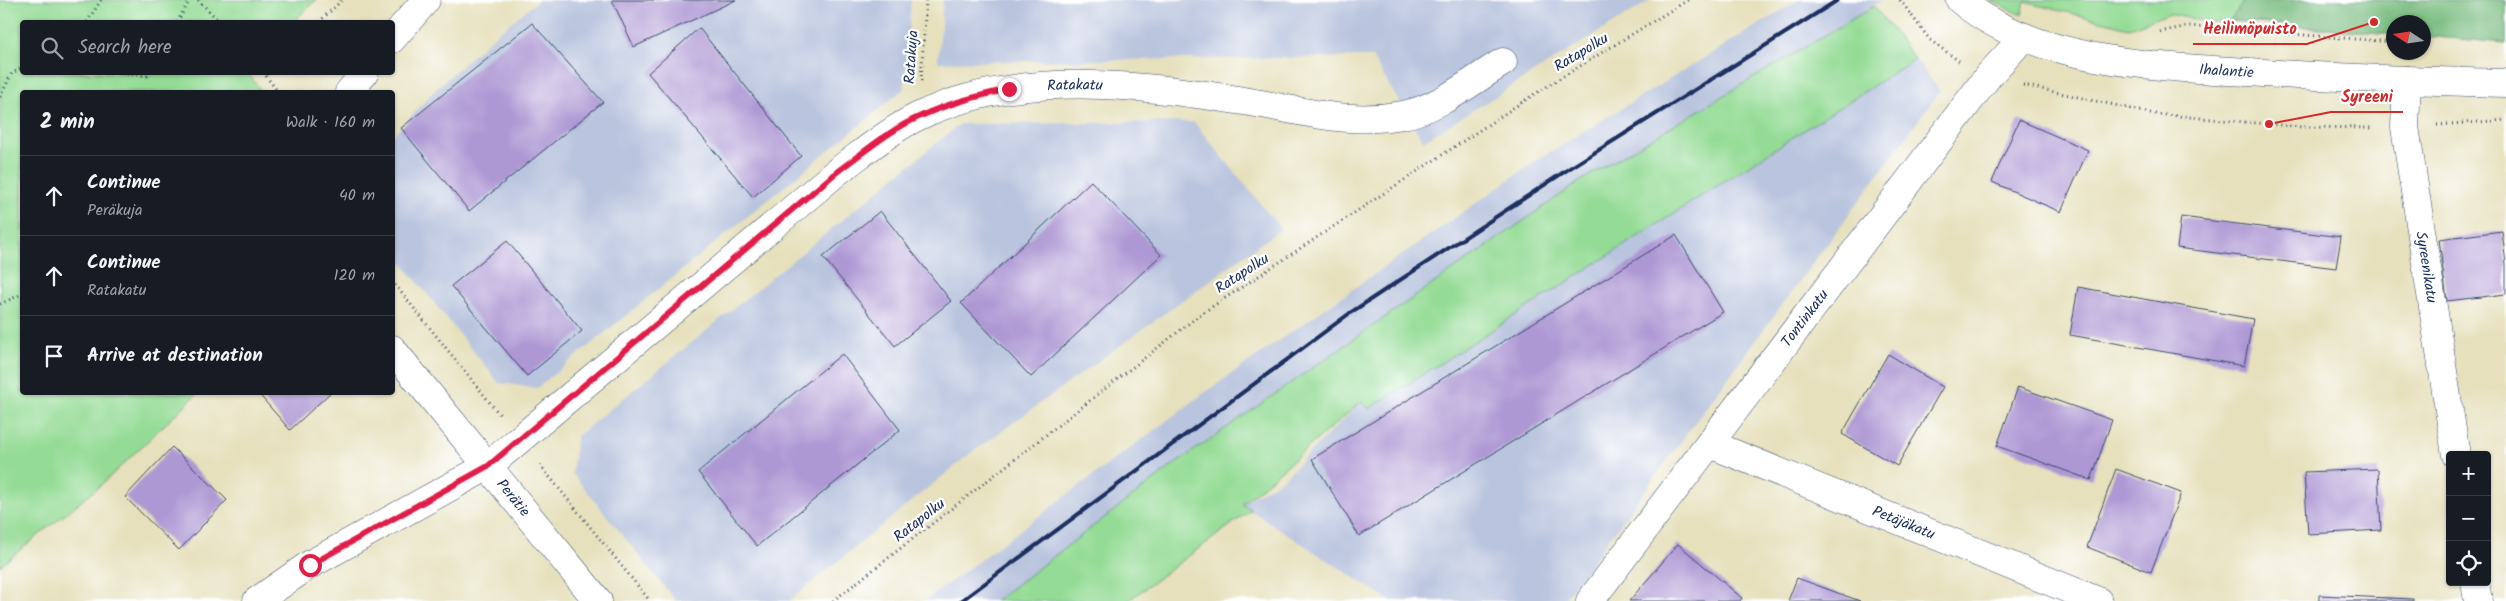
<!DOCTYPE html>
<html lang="en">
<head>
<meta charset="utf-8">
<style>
  body { margin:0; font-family:Kalam,sans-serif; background:#242831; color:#f1f3f6 }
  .controls { position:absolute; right:15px; bottom:15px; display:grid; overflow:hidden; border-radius:5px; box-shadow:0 1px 4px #0004 }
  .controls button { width:45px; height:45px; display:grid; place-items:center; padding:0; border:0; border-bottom:1px solid #363941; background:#171b24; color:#f1f3f6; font:25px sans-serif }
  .compass { position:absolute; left:2386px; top:15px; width:45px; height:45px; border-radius:50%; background:#171b24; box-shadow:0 1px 4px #0004; rotate:282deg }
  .stop { position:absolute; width:15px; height:15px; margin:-11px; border:4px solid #e11d48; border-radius:50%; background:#fff }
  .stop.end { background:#e11d48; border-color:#fff; box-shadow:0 1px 5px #0008 }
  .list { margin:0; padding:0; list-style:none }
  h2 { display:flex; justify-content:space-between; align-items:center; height:65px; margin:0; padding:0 20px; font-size:21px }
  h2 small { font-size:16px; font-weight:400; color:#9ea1a6 }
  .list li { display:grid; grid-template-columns:32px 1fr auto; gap:15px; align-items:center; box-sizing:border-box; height:80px; padding:0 20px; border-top:1px solid #363941 }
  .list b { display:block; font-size:19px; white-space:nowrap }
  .list p { margin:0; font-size:16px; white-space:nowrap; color:#9ea1a6 }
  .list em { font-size:16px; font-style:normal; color:#9ea1a6 }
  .icon { flex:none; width:28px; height:28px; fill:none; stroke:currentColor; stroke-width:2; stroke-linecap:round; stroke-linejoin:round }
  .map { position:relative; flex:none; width:2506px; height:601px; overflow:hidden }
  .search { position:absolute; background:#171b24; box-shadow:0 1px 4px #0004; left:20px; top:20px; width:375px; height:55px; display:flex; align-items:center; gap:12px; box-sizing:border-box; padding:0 18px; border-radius:5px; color:#9ea1a6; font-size:19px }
  .panel { position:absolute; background:#171b24; box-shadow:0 1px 4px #0004; left:20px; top:90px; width:375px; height:305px; border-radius:5px }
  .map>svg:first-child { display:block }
</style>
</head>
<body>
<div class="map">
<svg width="2506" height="601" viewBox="0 0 2506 601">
  <rect width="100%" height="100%" fill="#fff"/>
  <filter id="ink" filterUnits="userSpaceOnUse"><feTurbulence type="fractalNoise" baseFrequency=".02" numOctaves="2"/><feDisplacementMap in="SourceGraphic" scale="10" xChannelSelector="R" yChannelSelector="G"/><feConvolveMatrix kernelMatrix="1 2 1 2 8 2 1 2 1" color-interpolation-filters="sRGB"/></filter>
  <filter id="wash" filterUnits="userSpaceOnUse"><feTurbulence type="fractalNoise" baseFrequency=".0096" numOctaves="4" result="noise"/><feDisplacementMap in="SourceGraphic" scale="20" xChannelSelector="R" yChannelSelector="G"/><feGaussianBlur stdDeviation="1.12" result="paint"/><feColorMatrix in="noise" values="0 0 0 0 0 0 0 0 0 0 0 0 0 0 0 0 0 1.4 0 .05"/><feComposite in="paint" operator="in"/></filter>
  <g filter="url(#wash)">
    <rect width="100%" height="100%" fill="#e6e0bc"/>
    <g fill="#b9c4de">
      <path d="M 539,0 L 911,0 L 904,89 L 537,388 L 499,383 L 393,252 L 392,137 L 435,90 L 495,35 Z"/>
      <path d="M 943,0 L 1651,0 L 1423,141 L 1372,57 L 938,62 Z"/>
      <path d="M 1799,0 L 1883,0 L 1582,180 L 1179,461 L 995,601 L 925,601 L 1200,396 L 1539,159 Z"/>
      <path d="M 1915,59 L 1940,91 L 1563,601 L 1390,601 L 1241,504 L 1284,478 L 1362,401 L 1369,408 Z"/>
      <path d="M 1194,122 L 1281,229 L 966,457 L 789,601 L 676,601 L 572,473 L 577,436 L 960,124 Z"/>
    </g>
    <g fill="#94db95" stroke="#58857a">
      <path d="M 0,0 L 316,0 L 293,22 L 22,22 L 22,72 L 248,73 L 262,92 L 22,92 L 22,392 L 198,393 L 100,486 L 0,566 Z"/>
      <path d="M 1990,0 L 2506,0 L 2506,43 L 2424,36 L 2424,22 L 2394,22 L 2393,34 L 2230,21 L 2213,23 L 2168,14 L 2129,28 L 2025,2 L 2022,15 Z"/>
      <path d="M 1874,6 L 1915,59 L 1369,409 L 1362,401 L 1242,504 L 1251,510 L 1128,601 L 995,601 L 1179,461 L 1582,180 Z"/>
    </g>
    <path fill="#77bb7e" stroke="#49756e" d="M 2245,0 L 2506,0 L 2506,43 L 2424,36 L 2424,22 L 2394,22 L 2393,34 L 2230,20 Z"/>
    <g id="blocks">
      <g fill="#ae98d4">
        <path d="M 612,0 L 736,0 L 634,47 Z"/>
        <path d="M 532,23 L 603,102 L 469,211 L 401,128 Z"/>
        <path d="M 699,28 L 801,156 L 753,197 L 648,73 Z"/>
        <path d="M 2019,120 L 2088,150 L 2061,212 L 1992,182 Z"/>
        <path d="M 1091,181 L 1161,255 L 1031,377 L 961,303 Z"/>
        <path d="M 880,211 L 951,301 L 895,346 L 823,257 Z"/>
        <path d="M 2181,217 L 2341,237 L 2336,268 L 2177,248 Z"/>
        <path d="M 2502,231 L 2506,264 L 2506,294 L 2447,301 L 2439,239 Z"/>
        <path d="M 1676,235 L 1723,312 L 1359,536 L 1312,459 Z"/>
        <path d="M 507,241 L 582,331 L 527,376 L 451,286 Z"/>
        <path d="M 2078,287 L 2253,319 L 2244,366 L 2070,335 Z"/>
        <path d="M 842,354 L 900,430 L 757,546 L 698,472 Z"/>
        <path d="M 1888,354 L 1943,387 L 1897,466 L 1842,434 Z"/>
        <path d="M 2018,387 L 2112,420 L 2091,480 L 1997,446 Z"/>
        <path d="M 257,392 L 331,392 L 290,430 Z"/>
        <path d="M 172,447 L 227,500 L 179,550 L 125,497 Z"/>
        <path d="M 2116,469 L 2181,493 L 2151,572 L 2087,547 Z"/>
        <path d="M 2378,469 L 2381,530 L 2308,534 L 2304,472 Z"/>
        <path d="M 1678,544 L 1742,598 L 1740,601 L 1629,601 Z"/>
        <path d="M 1797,578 L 1860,601 L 1788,601 Z"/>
        <path d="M 2319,595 L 2413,599 L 2413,601 L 2319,601 Z"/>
      </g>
    </g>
  </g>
  <g filter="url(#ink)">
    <use href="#blocks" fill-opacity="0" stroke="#394a6c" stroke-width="1"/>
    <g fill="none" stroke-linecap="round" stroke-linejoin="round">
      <g stroke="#394a6c" stroke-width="29">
        <g id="minor">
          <path id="s1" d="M 1960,0 C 2037,65 2167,67 2264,73 C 2344,78 2425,81 2506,83"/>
          <path d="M 392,39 L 426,0"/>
          <path id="s2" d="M 2407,80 L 2405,127 L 2456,455"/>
          <path d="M 349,92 L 365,72"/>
          <path id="s3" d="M 392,349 L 598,601"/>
          <path id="s4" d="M 1710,444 L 2098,601"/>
          <path d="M 2475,582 L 2478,601"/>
          <path id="s5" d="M 257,601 L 309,565 L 488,466 L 838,171 C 864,152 890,130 919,116 C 1018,68 1145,85 1250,102 C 1306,111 1345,125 1403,115 C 1438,109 1473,80 1503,62"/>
          <path id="s6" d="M 1590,601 L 1989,75 L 2024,37"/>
        </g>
      </g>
      <g stroke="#394a6c" stroke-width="3" stroke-dasharray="1 4" stroke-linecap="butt">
        <path d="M 198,0 L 220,22"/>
        <path d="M 1900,0 L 1930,40 L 1959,61"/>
        <path d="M 87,22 L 101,0"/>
        <path d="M 177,22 L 190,0"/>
        <path d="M 319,22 L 342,0"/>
        <path d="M 2160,32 L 2188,26 L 2394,42"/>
        <path d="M 107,72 L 147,76 L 149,72"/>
        <path d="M 269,72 L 266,76 L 278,92"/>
        <path d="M 921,81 L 926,0"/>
        <path d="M 2023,85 L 2155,114 L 2302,127 L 2373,128"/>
        <path d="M 0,97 L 12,73 L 22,68"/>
        <path d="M 2437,125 L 2506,120"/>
        <path d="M 392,281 L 500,415"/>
        <path d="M 0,304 L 22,294"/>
        <path d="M 540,465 L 650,601"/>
        <path d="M 833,601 L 1201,314 L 1536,93 L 1688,0"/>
      </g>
      <use href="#minor" stroke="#fff" stroke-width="28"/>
      <path stroke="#1b2f5e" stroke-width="4" d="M 961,601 L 1350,313 L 1570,168 L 1838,0"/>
    </g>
  </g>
  <g fill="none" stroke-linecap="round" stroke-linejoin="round" filter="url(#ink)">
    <path stroke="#e11d48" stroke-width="6" d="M 310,565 L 488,466 L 838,171 C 864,152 891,129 921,116 C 949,103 978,96 1009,89"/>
  </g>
  <g text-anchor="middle" stroke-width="4.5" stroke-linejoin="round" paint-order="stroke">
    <g font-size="15" fill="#1b2f5e" stroke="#fff">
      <text transform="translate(1581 52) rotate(-31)" y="5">Ratapolku</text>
      <text transform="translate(911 57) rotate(-86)" y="5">Ratakuja</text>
      <text dy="5" stroke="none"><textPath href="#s1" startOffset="280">Ihalantie</textPath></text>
      <text dy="5" stroke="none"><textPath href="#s5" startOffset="984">Ratakatu</textPath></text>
      <text dy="5" stroke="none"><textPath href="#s2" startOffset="189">Syreenikatu</textPath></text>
      <text transform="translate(1242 273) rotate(-33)" y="5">Ratapolku</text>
      <text dy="5" stroke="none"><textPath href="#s6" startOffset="355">Tontinkatu</textPath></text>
      <text dy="5" stroke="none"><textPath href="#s3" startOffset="192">Perätie</textPath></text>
      <text transform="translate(919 520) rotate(-38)" y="5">Ratapolku</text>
      <text dy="5" stroke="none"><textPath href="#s4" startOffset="209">Petäjäkatu</textPath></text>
    </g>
  </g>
  <path fill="none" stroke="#d62828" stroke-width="2" d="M2374 22L2307 44H2193M2269 124L2331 112H2403"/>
  <g fill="#d62828" stroke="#fff" stroke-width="2">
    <circle cx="2374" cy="22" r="5"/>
    <circle cx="2269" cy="124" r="5"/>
  </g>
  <g font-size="16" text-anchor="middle" font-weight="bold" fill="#d62828" stroke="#fff" stroke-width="4.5" stroke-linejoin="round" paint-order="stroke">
    <text x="2250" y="34">Heilimöpuisto</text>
    <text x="2367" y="102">Syreeni</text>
  </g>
</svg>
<div class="controls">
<button>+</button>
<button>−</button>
<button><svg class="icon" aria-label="locate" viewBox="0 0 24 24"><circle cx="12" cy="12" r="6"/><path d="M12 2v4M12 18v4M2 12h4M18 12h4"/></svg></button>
</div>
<svg class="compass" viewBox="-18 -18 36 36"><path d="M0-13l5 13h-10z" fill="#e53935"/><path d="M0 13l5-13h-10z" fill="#9ea1a6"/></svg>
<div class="stop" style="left:310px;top:565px"></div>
<div class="stop end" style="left:1009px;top:89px"></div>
<div class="search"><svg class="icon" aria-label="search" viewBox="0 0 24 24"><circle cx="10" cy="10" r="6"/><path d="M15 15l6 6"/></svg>Search here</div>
<section class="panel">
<h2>2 min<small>Walk · 160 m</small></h2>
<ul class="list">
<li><svg class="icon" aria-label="ahead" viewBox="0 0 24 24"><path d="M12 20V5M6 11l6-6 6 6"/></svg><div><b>Continue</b><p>Peräkuja</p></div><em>40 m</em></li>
<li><svg class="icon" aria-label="ahead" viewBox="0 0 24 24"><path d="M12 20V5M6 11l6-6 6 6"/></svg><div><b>Continue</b><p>Ratakatu</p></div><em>120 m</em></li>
<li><svg class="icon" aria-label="arrive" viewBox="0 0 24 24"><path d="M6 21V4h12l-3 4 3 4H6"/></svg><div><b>Arrive at destination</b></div></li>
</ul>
</section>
</div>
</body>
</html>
